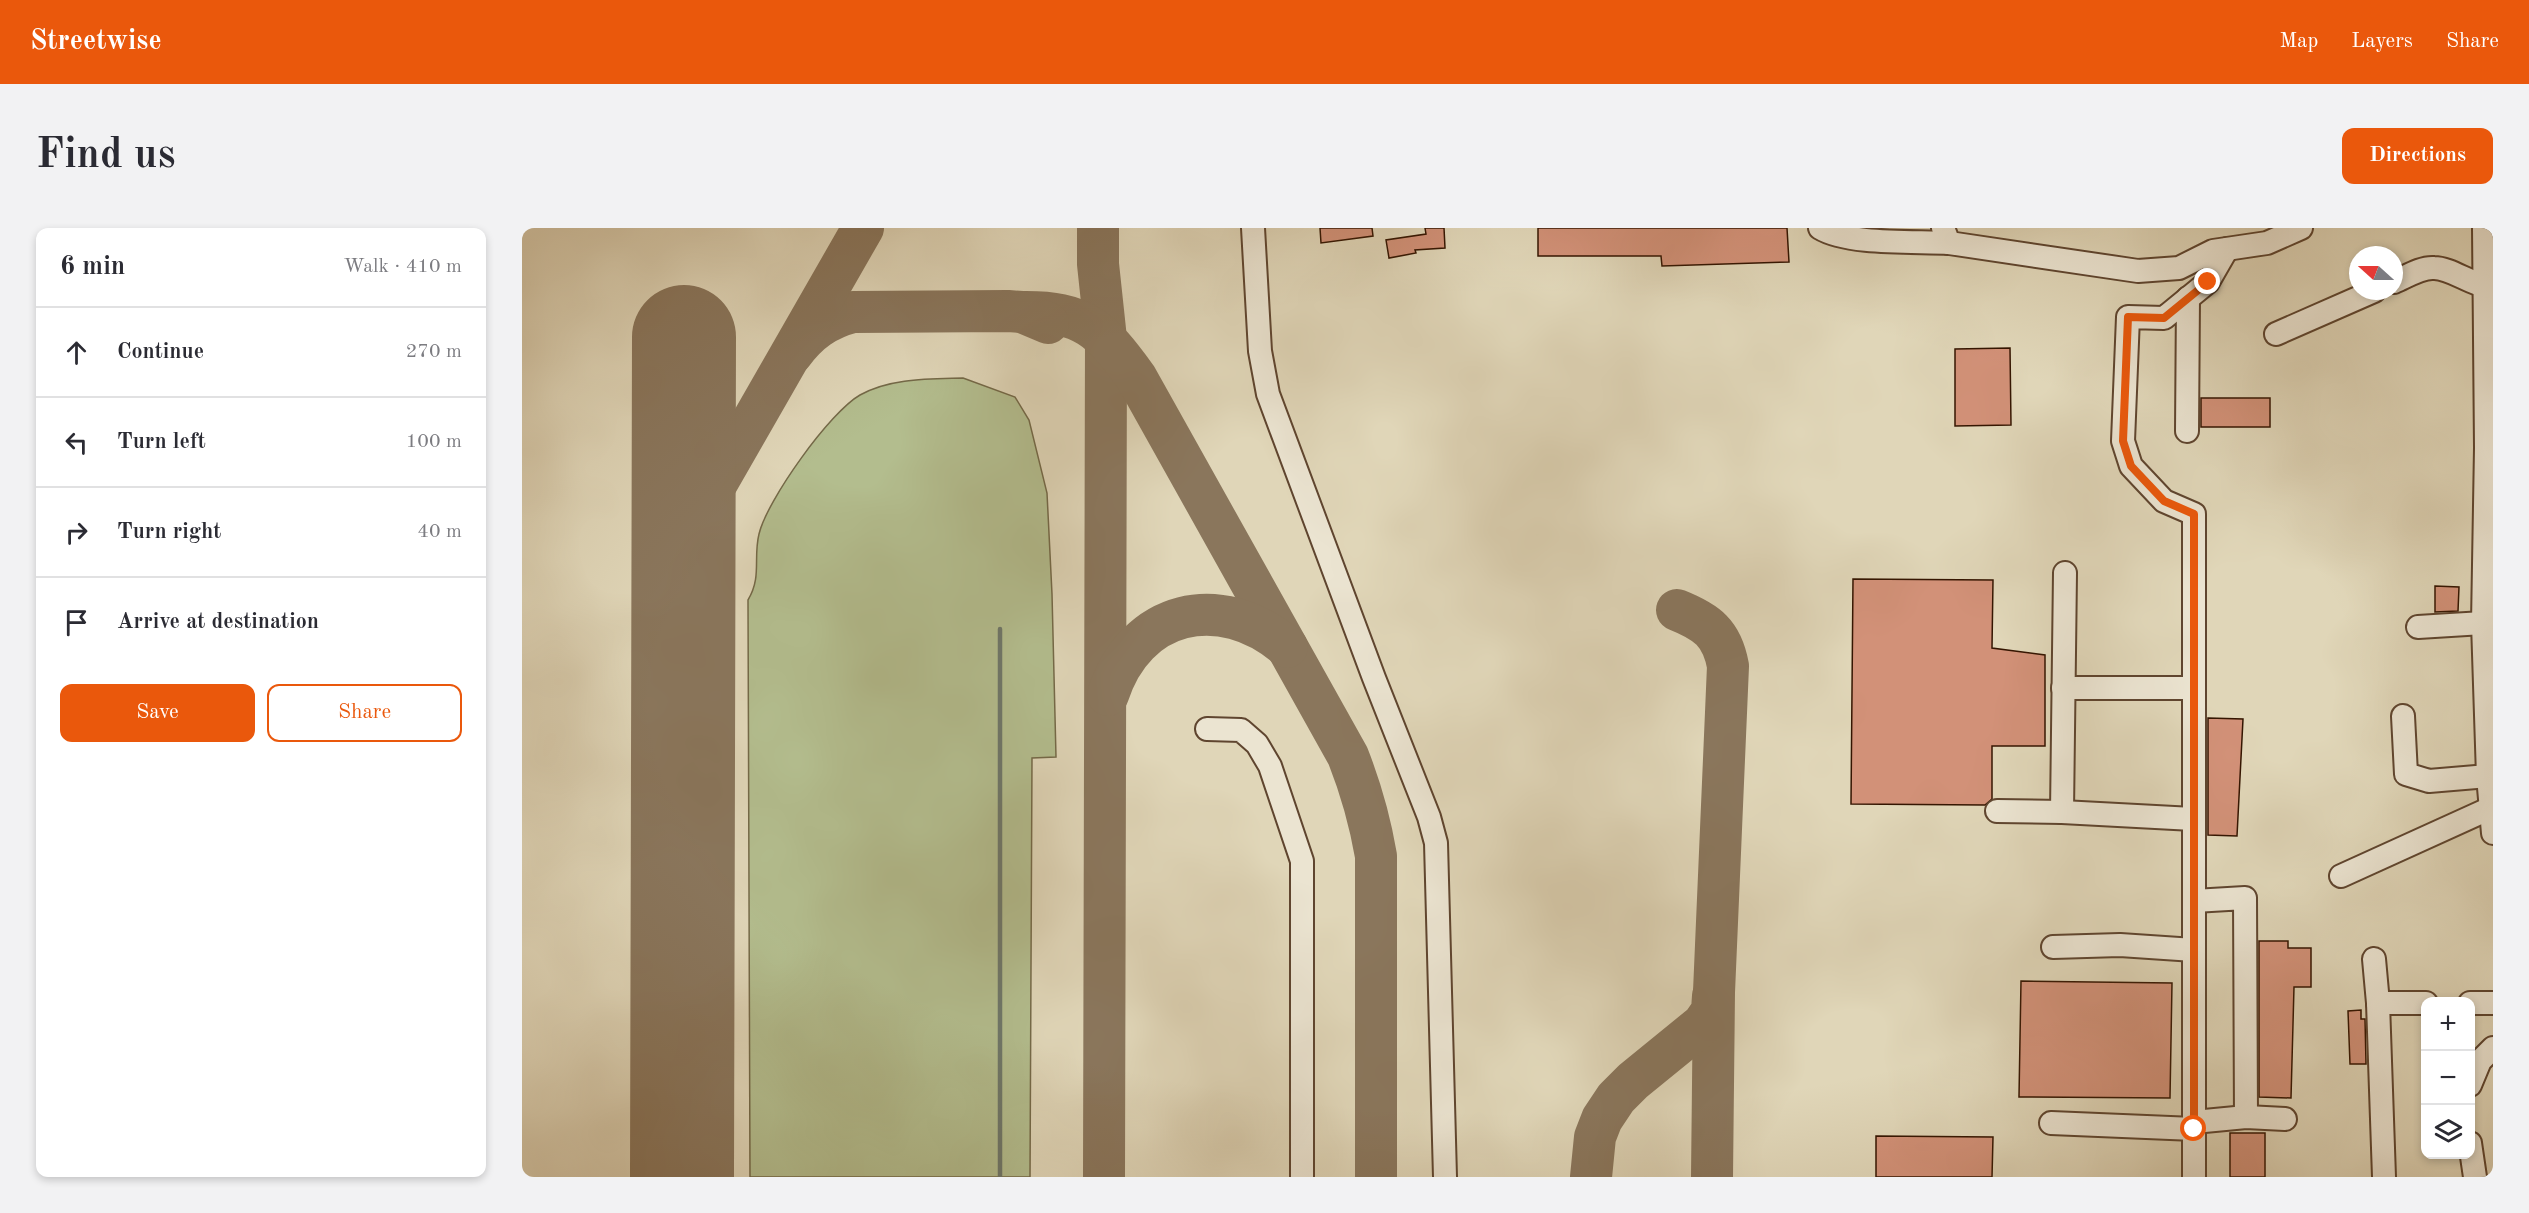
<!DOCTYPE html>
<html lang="en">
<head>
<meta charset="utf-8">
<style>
  body { margin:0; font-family:"Old Standard TT",serif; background:#f2f2f3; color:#2b2b33 }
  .controls { position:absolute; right:18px; bottom:18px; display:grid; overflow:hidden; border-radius:12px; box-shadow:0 3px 9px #0003 }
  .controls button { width:54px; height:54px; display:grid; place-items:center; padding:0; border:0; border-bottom:2px solid #e1e1e2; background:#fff; color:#2b2b33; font:30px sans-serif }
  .compass { position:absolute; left:1827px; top:18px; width:54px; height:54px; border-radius:50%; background:#fff; box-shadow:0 3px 9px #0003; rotate:291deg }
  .stop { position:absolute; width:18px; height:18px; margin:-14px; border:4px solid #ea580c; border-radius:50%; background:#fff }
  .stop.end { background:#ea580c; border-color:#fff; box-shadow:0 2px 6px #0008 }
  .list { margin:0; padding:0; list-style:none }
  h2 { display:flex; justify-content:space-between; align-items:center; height:78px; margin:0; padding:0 24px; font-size:26px }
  h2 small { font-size:20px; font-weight:400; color:#7c7c81 }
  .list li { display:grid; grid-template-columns:39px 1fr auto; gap:18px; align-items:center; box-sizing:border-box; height:90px; padding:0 24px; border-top:2px solid #e1e1e2 }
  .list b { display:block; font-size:22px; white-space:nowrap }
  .list em { font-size:20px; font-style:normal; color:#7c7c81 }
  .actions { display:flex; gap:12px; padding:18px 24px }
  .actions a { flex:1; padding:14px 0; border:2px solid #ea580c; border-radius:12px; text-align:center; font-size:21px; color:#ea580c }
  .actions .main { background:#ea580c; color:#fff }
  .icon { flex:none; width:33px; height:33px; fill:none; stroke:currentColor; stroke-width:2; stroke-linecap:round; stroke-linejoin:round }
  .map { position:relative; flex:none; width:1971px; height:949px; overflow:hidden; border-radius:12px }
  header { display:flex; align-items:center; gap:36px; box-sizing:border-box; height:84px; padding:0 30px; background:#ea580c; color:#fff }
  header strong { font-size:28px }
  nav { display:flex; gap:33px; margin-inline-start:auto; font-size:21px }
  .intro { display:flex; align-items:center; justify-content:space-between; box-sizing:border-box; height:144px; padding:0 36px }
  h1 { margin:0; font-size:42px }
  .button { padding:15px 27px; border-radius:12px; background:#ea580c; color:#fff; font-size:21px; font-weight:700 }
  main { display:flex; gap:36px; padding:0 36px }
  aside { flex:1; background:#fff; border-radius:12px; box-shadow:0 3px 9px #0003 }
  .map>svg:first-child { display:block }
</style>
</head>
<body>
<header>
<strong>Streetwise</strong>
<nav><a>Map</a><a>Layers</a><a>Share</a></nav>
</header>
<div class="intro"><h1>Find us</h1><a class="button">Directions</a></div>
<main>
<aside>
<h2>6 min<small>Walk · 410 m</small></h2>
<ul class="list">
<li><svg class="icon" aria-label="ahead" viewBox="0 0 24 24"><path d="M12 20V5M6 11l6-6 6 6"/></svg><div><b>Continue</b></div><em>270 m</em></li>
<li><svg class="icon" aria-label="left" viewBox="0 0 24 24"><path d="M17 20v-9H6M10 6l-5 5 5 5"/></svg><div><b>Turn left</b></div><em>100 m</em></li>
<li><svg class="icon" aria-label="right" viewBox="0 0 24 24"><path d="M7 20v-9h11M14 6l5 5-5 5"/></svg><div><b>Turn right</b></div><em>40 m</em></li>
<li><svg class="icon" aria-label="arrive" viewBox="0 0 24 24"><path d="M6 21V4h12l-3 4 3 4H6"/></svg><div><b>Arrive at destination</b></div></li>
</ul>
<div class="actions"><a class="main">Save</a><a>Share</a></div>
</aside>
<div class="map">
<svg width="1971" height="949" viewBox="0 0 1971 949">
  <rect width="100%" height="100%" fill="#e0d6b8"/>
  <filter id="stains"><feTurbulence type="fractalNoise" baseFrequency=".00333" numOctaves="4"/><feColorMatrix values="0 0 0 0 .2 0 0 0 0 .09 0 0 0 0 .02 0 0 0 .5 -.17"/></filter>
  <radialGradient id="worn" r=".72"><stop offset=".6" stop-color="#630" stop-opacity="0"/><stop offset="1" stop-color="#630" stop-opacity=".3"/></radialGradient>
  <path fill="#b3bd8e" stroke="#746948" stroke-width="1.5" d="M 441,150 L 493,169 L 507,192 L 525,265 L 530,366 L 534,529 L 510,530 L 508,949 L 228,949 L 226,372 C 240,349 231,330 237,306 C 245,272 308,184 338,167 C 368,150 407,151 441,150 Z"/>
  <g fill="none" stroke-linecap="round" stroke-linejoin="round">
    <path stroke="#6e776a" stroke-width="4.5" d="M 478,401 L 478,949"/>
    <g stroke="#8a765c" stroke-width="42">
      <path d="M 576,0 L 576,36 L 584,111 L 582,949"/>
      <path d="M 500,84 C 562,83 579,101 614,149 L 826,528 C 839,561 848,593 854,628 L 854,949"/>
      <path d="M 270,126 C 286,104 304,91 331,84 L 486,83 L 500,84 L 526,95"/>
      <path d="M 161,314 L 341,0"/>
      <path d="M 1155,382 C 1185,394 1200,405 1206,438 L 1192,764 L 1190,949"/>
      <path d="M 586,467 C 613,382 698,362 765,419"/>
      <path d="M 1069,949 L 1073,909 L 1080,891 L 1094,870 L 1111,853 L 1181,796 L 1190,783 L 1191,768"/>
    </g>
    <path stroke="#8a765c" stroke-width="104" d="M 160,949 L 162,109"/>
  </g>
  <g fill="#d29178" stroke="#341501" stroke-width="1.5">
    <path d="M 798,0 L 850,0 L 851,8 L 799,15 Z"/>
    <path d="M 903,0 L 922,0 L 923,20 L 893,22 L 894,25 L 867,30 L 864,12 L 904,6 Z"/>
    <path d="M 1016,0 L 1265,0 L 1267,34 L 1140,38 L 1139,28 L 1016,28 Z"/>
    <path d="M 1488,120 L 1489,197 L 1433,198 L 1433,121 Z"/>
    <rect x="1679" y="170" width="69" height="29"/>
    <path d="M 1331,351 L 1471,352 L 1470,420 L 1523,427 L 1523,518 L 1470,518 L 1470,571 L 1463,577 L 1329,576 Z"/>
    <path d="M 1913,358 L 1937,359 L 1936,383 L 1913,384 Z"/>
    <path d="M 1686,490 L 1721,491 L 1715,608 L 1686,607 Z"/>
    <path d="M 1737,713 L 1766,713 L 1766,720 L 1789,720 L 1789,759 L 1772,759 L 1769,870 L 1737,869 Z"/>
    <path d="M 1499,753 L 1650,755 L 1648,870 L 1497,869 Z"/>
    <path d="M 1839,782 L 1839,791 L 1843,791 L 1844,836 L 1828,836 L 1826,783 Z"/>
    <rect x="1708" y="905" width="35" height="44"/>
    <path d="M 1354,908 L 1471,909 L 1470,949 L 1354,949 Z"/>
  </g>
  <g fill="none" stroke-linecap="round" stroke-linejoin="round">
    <g stroke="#5f452f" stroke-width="26">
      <g id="minor">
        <path d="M 731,0 L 738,123 L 746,166 L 852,450 L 907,589 L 914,615 L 923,949"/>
        <path d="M 1298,0 C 1326,17 1393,13 1427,15"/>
        <path d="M 1421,0 L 1427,15 L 1616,43 L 1657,40 L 1691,23 L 1745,15 L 1779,0"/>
        <path d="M 1962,0 L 1964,220 L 1961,395 L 1966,548 L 1971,605"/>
        <path d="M 1872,54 C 1884,49 1899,39 1912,40 C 1930,40 1950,58 1971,59"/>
        <path d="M 1754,106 L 1852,63"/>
        <path d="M 1665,203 L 1666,70"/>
        <path d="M 1896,399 L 1961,395"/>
        <path d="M 1541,460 L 1671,460"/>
        <path d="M 1881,488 L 1884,546 L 1907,553 L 1966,548"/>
        <path d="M 685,501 L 719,502 L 735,516 L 748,538 L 780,633 L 780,949"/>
        <path d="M 1475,583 L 1540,584 L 1671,591"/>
        <path d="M 1540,584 L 1543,345"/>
        <path d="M 1819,648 L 1971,579"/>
        <path d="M 1672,673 L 1723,670 L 1724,889"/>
        <path d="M 1531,719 L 1598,717 L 1672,722"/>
        <path d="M 1852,731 L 1856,775 L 1862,949"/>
        <path d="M 1856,775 L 1904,775"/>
        <path d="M 1948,775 L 1971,775"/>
        <path d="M 1948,857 L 1958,833 L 1971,820"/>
        <path d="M 1672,894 L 1724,889 L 1763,891"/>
        <path d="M 1529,895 L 1672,901"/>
        <path d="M 1948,915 L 1953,949"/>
        <path d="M 1672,949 L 1672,286 L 1642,273 L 1609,238 L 1601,213 L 1606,89 L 1642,90 L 1686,54 L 1705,21"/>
      </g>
    </g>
    <use href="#minor" stroke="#ebe4d1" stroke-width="22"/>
  </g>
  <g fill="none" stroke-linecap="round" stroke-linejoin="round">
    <path stroke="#ea580c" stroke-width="8" d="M 1672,901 L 1672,286 L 1642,273 L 1609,238 L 1601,213 L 1606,89 L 1642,90 L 1686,54"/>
  </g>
  <rect width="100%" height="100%" filter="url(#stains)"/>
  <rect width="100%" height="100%" fill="url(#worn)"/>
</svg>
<div class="controls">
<button>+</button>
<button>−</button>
<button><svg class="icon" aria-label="layers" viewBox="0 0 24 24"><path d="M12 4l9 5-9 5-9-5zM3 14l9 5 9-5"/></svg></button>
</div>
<svg class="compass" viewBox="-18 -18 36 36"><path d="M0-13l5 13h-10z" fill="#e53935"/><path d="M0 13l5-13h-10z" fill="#7c7c81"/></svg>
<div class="stop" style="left:1672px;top:901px"></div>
<div class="stop end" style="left:1686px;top:54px"></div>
</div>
</main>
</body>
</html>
